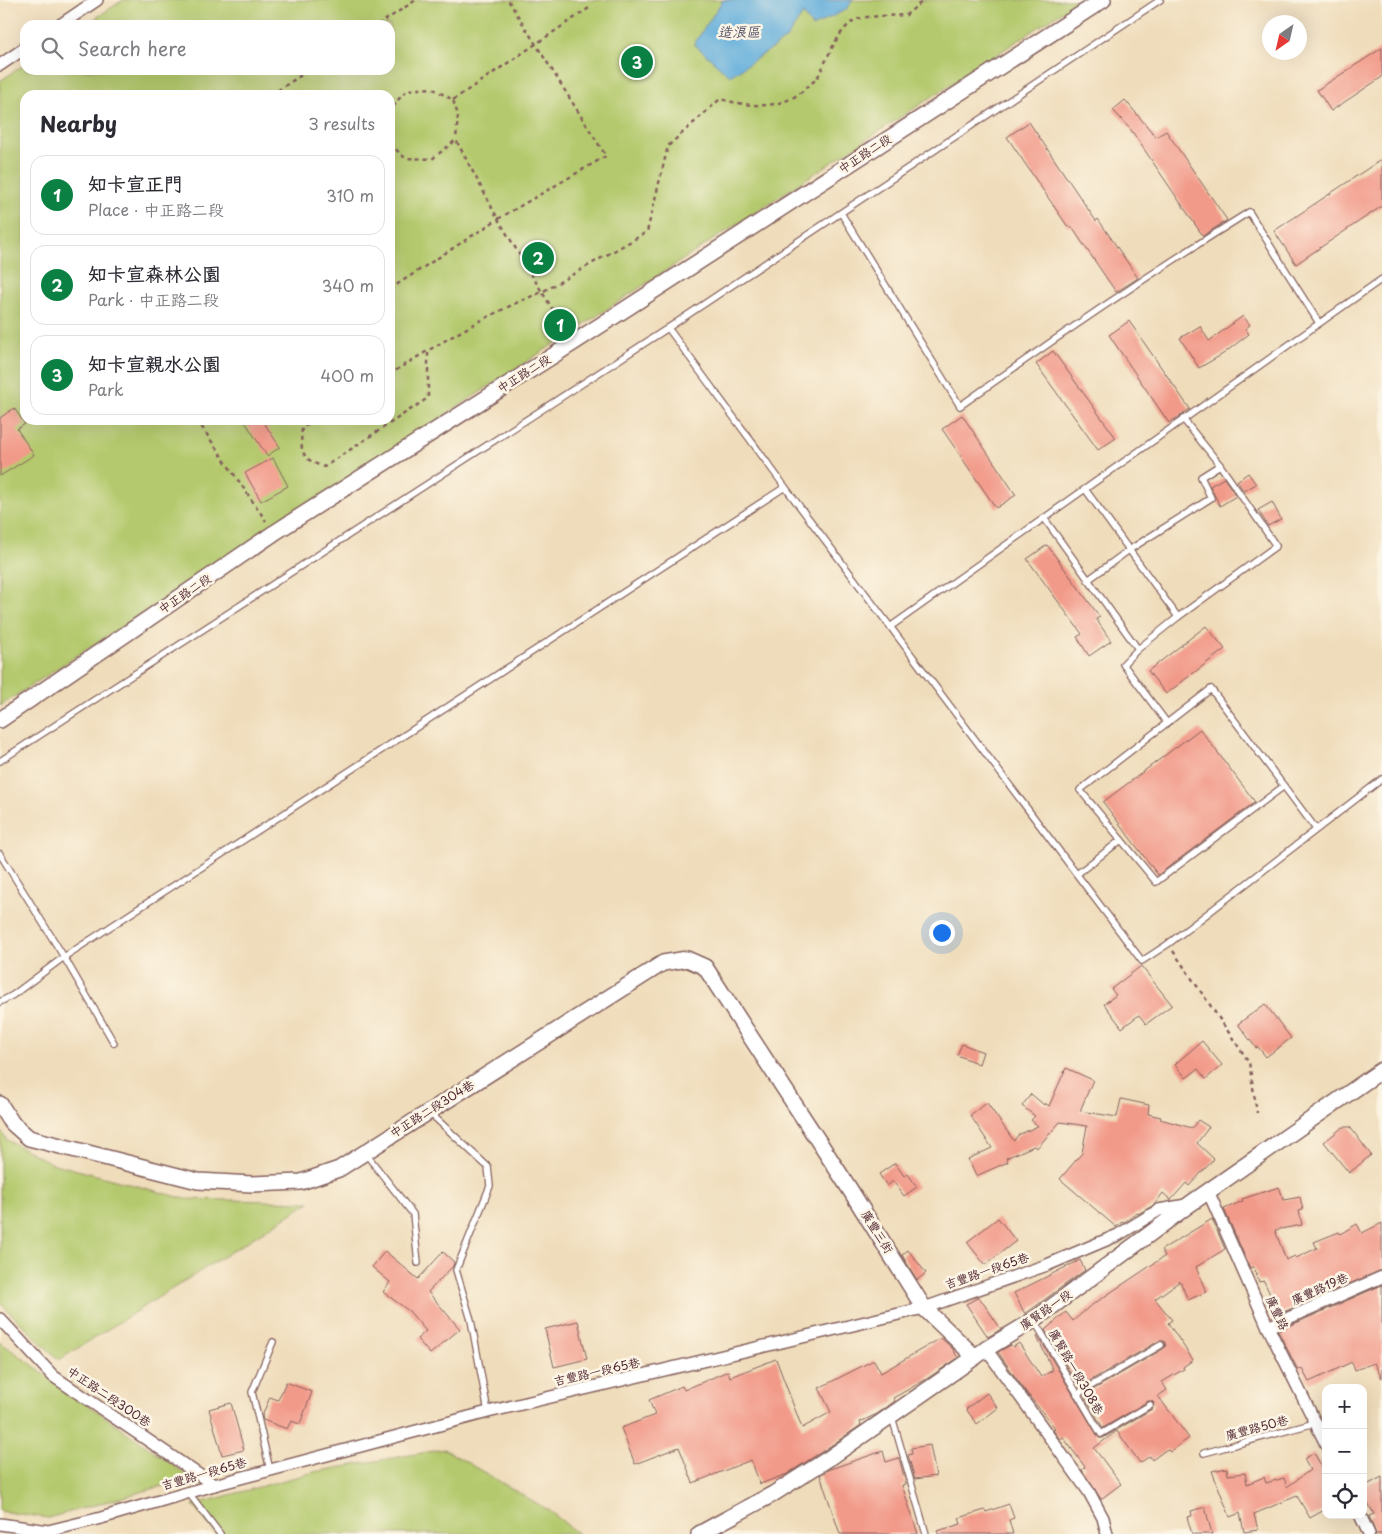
<!DOCTYPE html>
<html lang="en">
<head>
<meta charset="utf-8">
<style>
  body { margin:0; font-family:"Playpen Sans","LXGW WenKai TC",sans-serif; background:#f2f2f3; color:#2b2b33 }
  .controls { position:absolute; right:15px; bottom:15px; display:grid; overflow:hidden; border-radius:10px; box-shadow:0 5px 20px #0002 }
  .controls button { width:45px; height:45px; display:grid; place-items:center; padding:0; border:0; border-bottom:1px solid #e1e1e2; background:#fff; color:#2b2b33; font:25px sans-serif }
  .compass { position:absolute; left:1262px; top:15px; width:45px; height:45px; border-radius:50%; background:#fff; box-shadow:0 5px 20px #0002; rotate:214deg }
  .you { position:absolute; left:941px; top:932px; width:18px; height:18px; margin:-12px; border:4px solid #fff; border-radius:50%; background:#1a73e8; box-shadow:0 0 0 8px #1a73e833 }
  .badge { display:grid; place-items:center; width:32px; height:32px; border-radius:50%; background:#0b8043; color:#fff; font-size:16px; font-weight:700 }
  .pin { position:absolute; translate:-50% -50%; border:2px solid #fff; box-shadow:0 1px 5px #0006 }
  .list { margin:0; padding:0; list-style:none }
  h2 { display:flex; justify-content:space-between; align-items:center; height:65px; margin:0; padding:0 20px; font-size:21px }
  h2 small { font-size:16px; font-weight:400; color:#7c7c81 }
  .list li { display:grid; grid-template-columns:32px 1fr auto; gap:15px; align-items:center; box-sizing:border-box; height:80px; margin:0 10px 10px; padding:0 10px; border:1px solid #e1e1e2; border-radius:15px }
  .list b { display:block; font-size:19px; white-space:nowrap }
  .list p { margin:0; font-size:16px; white-space:nowrap; color:#7c7c81 }
  .list em { font-size:16px; font-style:normal; color:#7c7c81 }
  .icon { flex:none; width:28px; height:28px; fill:none; stroke:currentColor; stroke-width:2; stroke-linecap:round; stroke-linejoin:round }
  .map { position:relative; flex:none; width:1382px; height:1534px; overflow:hidden }
  .search { position:absolute; background:#fff; box-shadow:0 5px 20px #0002; left:20px; top:20px; width:375px; height:55px; display:flex; align-items:center; gap:12px; box-sizing:border-box; padding:0 18px; border-radius:15px; color:#7c7c81; font-size:19px }
  .panel { position:absolute; background:#fff; box-shadow:0 5px 20px #0002; left:20px; top:90px; width:375px; height:335px; border-radius:15px }
  .map>svg:first-child { display:block }
</style>
</head>
<body>
<div class="map">
<svg width="1382" height="1534" viewBox="0 0 1382 1534">
  <rect width="100%" height="100%" fill="#fcf5e5"/>
  <filter id="ink" filterUnits="userSpaceOnUse"><feTurbulence type="fractalNoise" baseFrequency=".02" numOctaves="2"/><feDisplacementMap in="SourceGraphic" scale="10" xChannelSelector="R" yChannelSelector="G"/><feConvolveMatrix kernelMatrix="1 2 1 2 8 2 1 2 1" color-interpolation-filters="sRGB"/></filter>
  <filter id="wash" filterUnits="userSpaceOnUse"><feTurbulence type="fractalNoise" baseFrequency=".0096" numOctaves="4" result="noise"/><feDisplacementMap in="SourceGraphic" scale="20" xChannelSelector="R" yChannelSelector="G"/><feGaussianBlur stdDeviation="1.12" result="paint"/><feColorMatrix in="noise" values="0 0 0 0 0 0 0 0 0 0 0 0 0 0 0 0 0 1.4 0 .05"/><feComposite in="paint" operator="in"/></filter>
  <g filter="url(#wash)">
    <rect width="100%" height="100%" fill="#efdcba"/>
    <g fill="#b4c96d" stroke="#7f744c" fill-rule="evenodd">
      <path d="M 123,0 L 1080,0 L 0,706 L 0,81 L 25,64 L 25,70 L 390,70 L 390,25 L 85,25 ZM 25,95 L 390,95 L 390,420 L 25,420 Z"/>
      <path d="M 0,1130 L 7,1140 L 51,1163 L 186,1199 L 310,1202 L 59,1360 L 0,1303 Z"/>
      <path d="M 0,1342 L 191,1478 L 48,1518 L 0,1511 Z"/>
      <path d="M 444,1449 L 550,1511 L 578,1534 L 216,1534 L 193,1505 L 314,1472 Z"/>
    </g>
    <path fill="#64afdc" stroke="#576784" d="M 723,0 L 853,0 L 847,9 L 812,27 L 803,14 L 785,40 L 730,76 L 694,44 Z"/>
    <g id="blocks">
      <g fill="#f29a89">
        <path d="M 1382,48 L 1382,77 L 1331,111 L 1317,90 Z"/>
        <path d="M 1125,100 L 1156,137 L 1166,131 L 1227,220 L 1203,236 L 1131,130 L 1113,110 Z"/>
        <path d="M 1029,122 L 1096,221 L 1098,219 L 1138,278 L 1116,292 L 1071,226 L 1068,227 L 1007,137 Z"/>
        <path d="M 1382,159 L 1382,206 L 1296,264 L 1274,231 Z"/>
        <path d="M 1243,316 L 1250,325 L 1245,329 L 1249,334 L 1223,354 L 1199,368 L 1180,338 L 1200,326 L 1209,341 Z"/>
        <path d="M 1129,321 L 1190,409 L 1169,423 L 1109,335 Z"/>
        <path d="M 1053,351 L 1116,438 L 1098,450 L 1036,364 Z"/>
        <path d="M 14,408 L 25,424 L 17,429 L 34,455 L 0,476 L 0,418 Z"/>
        <path d="M 962,415 L 1016,495 L 996,508 L 942,429 Z"/>
        <path d="M 244,420 L 262,420 L 280,447 L 267,456 Z"/>
        <path d="M 273,458 L 288,486 L 261,501 L 245,473 Z"/>
        <path d="M 1248,473 L 1256,484 L 1244,491 L 1237,481 Z"/>
        <path d="M 1224,478 L 1236,496 L 1220,506 L 1210,486 Z"/>
        <path d="M 1272,502 L 1281,519 L 1268,526 L 1258,510 Z"/>
        <path d="M 1047,545 L 1100,617 L 1096,619 L 1111,641 L 1089,656 L 1077,637 L 1082,634 L 1027,559 Z"/>
        <path d="M 1206,626 L 1225,649 L 1166,694 L 1148,671 Z"/>
        <path d="M 1200,729 L 1255,802 L 1158,875 L 1103,802 Z"/>
        <path d="M 1141,966 L 1172,1005 L 1146,1024 L 1139,1015 L 1122,1028 L 1104,1004 L 1116,995 L 1111,989 Z"/>
        <path d="M 1265,1004 L 1291,1038 L 1266,1057 L 1258,1047 L 1256,1048 L 1238,1024 Z"/>
        <path d="M 1202,1041 L 1222,1065 L 1206,1079 L 1198,1069 L 1186,1078 L 1175,1064 Z"/>
        <path d="M 962,1044 L 983,1052 L 979,1064 L 957,1055 Z"/>
        <path d="M 1066,1068 L 1093,1080 L 1080,1111 L 1117,1117 L 1121,1099 L 1149,1105 L 1148,1114 L 1161,1117 L 1160,1119 L 1192,1128 L 1198,1120 L 1209,1127 L 1197,1143 L 1214,1159 L 1189,1186 L 1186,1183 L 1171,1200 L 1163,1193 L 1154,1205 L 1138,1214 L 1137,1213 L 1123,1223 L 1122,1222 L 1116,1227 L 1060,1179 L 1082,1153 L 1087,1126 L 1060,1122 L 1037,1148 L 1034,1146 L 1006,1158 L 1008,1162 L 976,1176 L 968,1159 L 992,1148 L 970,1115 L 987,1103 L 1014,1141 L 1018,1135 L 1038,1126 L 1031,1120 L 1035,1116 L 1022,1106 L 1031,1094 L 1044,1105 L 1045,1103 L 1049,1106 Z"/>
        <path d="M 1343,1127 L 1350,1127 L 1371,1155 L 1349,1173 L 1324,1142 Z"/>
        <path d="M 895,1163 L 904,1176 L 908,1174 L 917,1187 L 904,1196 L 893,1181 L 887,1186 L 879,1174 Z"/>
        <path d="M 1279,1187 L 1284,1200 L 1300,1197 L 1303,1210 L 1299,1211 L 1302,1225 L 1275,1230 L 1286,1260 L 1295,1256 L 1296,1258 L 1317,1248 L 1314,1242 L 1339,1232 L 1340,1234 L 1357,1224 L 1362,1233 L 1382,1223 L 1382,1270 L 1279,1314 L 1264,1281 L 1259,1282 L 1254,1267 L 1250,1268 L 1224,1209 L 1243,1201 L 1242,1199 Z"/>
        <path d="M 998,1218 L 1016,1241 L 985,1265 L 967,1242 Z"/>
        <path d="M 1212,1219 L 1225,1249 L 1196,1267 L 1206,1292 L 1188,1300 L 1180,1281 L 1155,1299 L 1172,1320 L 1168,1323 L 1193,1360 L 1183,1367 L 1184,1369 L 1162,1382 L 1167,1390 L 1158,1396 L 1189,1438 L 1170,1452 L 1167,1449 L 1152,1460 L 1150,1456 L 1140,1463 L 1117,1431 L 1094,1448 L 1121,1484 L 1101,1499 L 1082,1470 L 1085,1467 L 1063,1437 L 1060,1439 L 1053,1430 L 1055,1428 L 1026,1392 L 998,1352 L 1011,1345 L 1013,1347 L 1019,1343 L 1041,1377 L 1053,1370 L 1037,1337 L 1038,1336 L 1099,1438 L 1103,1438 L 1152,1409 L 1154,1403 L 1152,1401 L 1148,1401 L 1103,1428 L 1084,1395 L 1163,1349 L 1166,1345 L 1164,1341 L 1159,1341 L 1079,1387 L 1045,1330 L 1066,1312 L 1073,1321 L 1089,1307 L 1165,1256 L 1161,1250 Z"/>
        <path d="M 908,1250 L 926,1273 L 917,1280 L 902,1255 Z"/>
        <path d="M 385,1251 L 418,1279 L 443,1252 L 454,1262 L 453,1266 L 428,1292 L 460,1329 L 430,1354 L 417,1339 L 426,1331 L 409,1311 L 383,1292 L 390,1282 L 372,1267 Z"/>
        <path d="M 1080,1260 L 1085,1270 L 1025,1314 L 1014,1293 Z"/>
        <path d="M 1382,1285 L 1382,1378 L 1374,1363 L 1355,1370 L 1352,1362 L 1309,1382 L 1302,1369 L 1298,1370 L 1278,1331 Z"/>
        <path d="M 979,1297 L 1001,1329 L 988,1337 L 966,1304 Z"/>
        <path d="M 578,1321 L 587,1359 L 554,1367 L 545,1329 Z"/>
        <path d="M 941,1338 L 953,1349 L 958,1358 L 925,1380 L 893,1398 L 895,1401 L 877,1414 L 860,1422 L 861,1425 L 826,1449 L 787,1474 L 760,1484 L 751,1460 L 693,1483 L 679,1447 L 635,1464 L 621,1428 L 655,1415 L 649,1400 L 682,1386 L 684,1390 L 728,1371 L 730,1377 L 776,1359 L 802,1428 L 831,1412 L 819,1388 L 874,1360 L 881,1373 Z"/>
        <path d="M 286,1382 L 312,1392 L 300,1424 L 291,1421 L 287,1429 L 263,1420 L 262,1416 L 270,1397 L 278,1400 Z"/>
        <path d="M 987,1393 L 998,1408 L 977,1424 L 966,1409 Z"/>
        <path d="M 231,1403 L 244,1450 L 222,1455 L 209,1409 Z"/>
        <path d="M 930,1445 L 936,1476 L 915,1479 L 908,1455 L 912,1454 L 911,1448 Z"/>
        <path d="M 883,1451 L 886,1462 L 899,1458 L 906,1484 L 902,1485 L 918,1534 L 840,1534 L 820,1475 L 830,1469 Z"/>
        <path d="M 1314,1453 L 1326,1474 L 1326,1509 L 1310,1518 L 1297,1496 L 1254,1514 L 1258,1530 L 1244,1532 L 1240,1513 L 1230,1517 L 1212,1471 L 1227,1468 L 1228,1475 L 1245,1473 L 1247,1484 L 1264,1477 L 1266,1483 L 1284,1478 L 1287,1487 L 1310,1470 L 1304,1459 Z"/>
        <path d="M 1382,1477 L 1382,1534 L 1376,1534 L 1369,1516 L 1374,1514 L 1363,1495 L 1363,1487 Z"/>
        <path d="M 1009,1504 L 1014,1518 L 1009,1520 L 1013,1534 L 938,1534 L 937,1531 L 961,1524 L 959,1518 L 985,1510 L 986,1512 Z"/>
        <path d="M 1205,1507 L 1212,1534 L 1192,1534 L 1187,1517 L 1192,1516 L 1191,1511 Z"/>
      </g>
    </g>
  </g>
  <g filter="url(#ink)">
    <use href="#blocks" fill-opacity="0" stroke="#84615d" stroke-width="1"/>
    <g fill="none" stroke-linecap="round" stroke-linejoin="round">
      <g stroke="#84615d" stroke-width="8">
        <g id="service">
          <path d="M 841,213 L 960,406 C 1055,338 1151,273 1249,212 L 1319,323"/>
          <path d="M 668,328 L 785,487"/>
          <path d="M 1085,489 L 1178,617 L 1276,546 L 1220,465 L 1183,419"/>
          <path d="M 1044,518 L 1138,649 L 1123,664 L 1167,723"/>
          <path d="M 1088,580 L 1129,550 L 1211,498 L 1201,477 L 1220,465"/>
          <path d="M 890,627 L 1382,279"/>
          <path d="M 1138,649 L 1178,617"/>
          <path d="M 0,761 L 668,328 L 1160,0"/>
          <path d="M 1284,786 L 1156,882 L 1080,790 L 1211,689 L 1316,829"/>
          <path d="M 0,854 L 64,957 L 114,1043"/>
          <path d="M 1077,874 L 1121,840"/>
          <path d="M 0,1002 L 13,995 L 64,957 L 785,487 L 1142,961 L 1168,944 L 1382,779"/>
          <path d="M 430,1113 L 488,1167 L 490,1186 L 456,1270 L 471,1320 L 488,1412"/>
          <path d="M 366,1154 L 413,1214 L 418,1263"/>
          <path d="M 1034,1320 L 1101,1434 L 1150,1405"/>
          <path d="M 1077,1394 L 1161,1345"/>
          <path d="M 892,1417 L 926,1534"/>
          <path d="M 1204,1453 L 1315,1423"/>
          <path d="M 270,1470 L 252,1392 L 273,1342"/>
          <path d="M 188,1492 L 220,1534"/>
        </g>
      </g>
      <g stroke="#84615d" stroke-width="14">
        <g id="minor">
          <path d="M 60,25 L 97,0"/>
          <path d="M 0,65 L 25,48"/>
          <path d="M 1208,1191 L 1268,1327 L 1326,1444"/>
          <path d="M 0,1319 L 53,1376 L 214,1485"/>
          <path d="M 1268,1327 L 1382,1277"/>
          <path d="M 986,1349 L 1089,1492 L 1103,1518 L 1107,1534"/>
          <path d="M 1360,1515 L 1369,1534"/>
          <path d="M 0,1524 L 48,1531 L 101,1518 L 214,1485 L 488,1412 L 924,1308 L 1047,1265 L 1118,1235 L 1159,1210 L 1186,1205"/>
        </g>
      </g>
      <g stroke="#84615d" stroke-width="18">
        <g id="tertiary">
          <path d="M 0,720 L 274,533 L 573,343 L 1103,0"/>
          <path d="M 0,1104 L 12,1123 L 29,1138 L 198,1181 L 252,1184 L 301,1182 L 339,1169 L 663,963 L 687,959 L 705,967 L 849,1188 L 924,1308 L 975,1357"/>
          <path d="M 699,1534 L 773,1494 L 831,1457 L 975,1357 L 986,1349 L 1034,1320 L 1190,1204 L 1382,1070"/>
        </g>
      </g>
      <g stroke="#84615d" stroke-width="2.5" stroke-dasharray="4 4" stroke-linecap="butt">
        <path d="M 378,25 L 416,0"/>
        <path d="M 271,95 L 309,70"/>
        <path d="M 453,100 L 592,6"/>
        <path d="M 390,114 L 396,102 L 407,90 L 432,88 L 453,100 L 458,115 L 456,140"/>
        <path d="M 390,144 L 405,158 L 432,159 L 456,140 L 498,219 L 606,156 L 508,0"/>
        <path d="M 390,289 L 498,219 L 542,292 C 489,313 438,344 390,374"/>
        <path d="M 566,331 L 542,292 L 647,232 L 668,146 L 720,99 C 751,107 783,111 807,87 C 812,83 817,79 820,73 C 829,55 836,34 853,21 C 861,15 895,16 906,15 L 924,0"/>
        <path d="M 197,420 L 266,521"/>
        <path d="M 315,420 L 302,428 C 300,451 301,459 324,467 L 428,398 L 428,351"/>
        <path d="M 1173,951 L 1249,1062 L 1257,1113"/>
      </g>
      <use href="#service" stroke="#fff" stroke-width="5.5"/>
      <use href="#minor" stroke="#fff" stroke-width="11"/>
      <use href="#tertiary" stroke="#fff" stroke-width="15"/>
    </g>
  </g>
  <g text-anchor="middle" stroke-width="5" stroke-linejoin="round" paint-order="stroke">
    <g font-size="12" fill="#4a1f2b" stroke="#fcf5e5">
      <text transform="translate(865 154) rotate(-33)" y="4">中正路二段</text>
      <text transform="translate(524 374) rotate(-32)" y="4">中正路二段</text>
      <text transform="translate(185 594) rotate(-34)" y="4">中正路二段</text>
      <text transform="translate(432 1109) rotate(-32)" y="4">中正路二段304巷</text>
      <text transform="translate(877 1232) rotate(58)" y="4">廣豐三街</text>
      <text transform="translate(987 1271) rotate(-19)" y="4">吉豐路一段65巷</text>
      <text transform="translate(1320 1289) rotate(-24)" y="4">廣豐路19巷</text>
      <text transform="translate(1046 1310) rotate(-35)" y="4">廣賢路一段</text>
      <text transform="translate(1277 1313) rotate(65)" y="4">廣豐路</text>
      <text transform="translate(597 1372) rotate(-13)" y="4">吉豐路一段65巷</text>
      <text transform="translate(1076 1372) rotate(60)" y="4">廣賢路一段308巷</text>
      <text transform="translate(109 1397) rotate(34)" y="4">中正路二段300巷</text>
      <text transform="translate(1257 1428) rotate(-15)" y="4">廣豐路50巷</text>
      <text transform="translate(204 1474) rotate(-16)" y="4">吉豐路一段65巷</text>
    </g>
    <g font-size="14" font-style="italic" fill="#535169" stroke="#fcf5e5">
      <text x="739" y="37">造浪區</text>
    </g>
  </g>
</svg>
<div class="controls">
<button>+</button>
<button>−</button>
<button><svg class="icon" aria-label="locate" viewBox="0 0 24 24"><circle cx="12" cy="12" r="6"/><path d="M12 2v4M12 18v4M2 12h4M18 12h4"/></svg></button>
</div>
<svg class="compass" viewBox="-18 -18 36 36"><path d="M0-13l5 13h-10z" fill="#e53935"/><path d="M0 13l5-13h-10z" fill="#7c7c81"/></svg>
<div class="you"></div>
<div class="pin badge" style="left:560px;top:325px">1</div>
<div class="pin badge" style="left:538px;top:258px">2</div>
<div class="pin badge" style="left:637px;top:62px">3</div>
<div class="search"><svg class="icon" aria-label="search" viewBox="0 0 24 24"><circle cx="10" cy="10" r="6"/><path d="M15 15l6 6"/></svg>Search here</div>
<section class="panel">
<h2>Nearby<small>3 results</small></h2>
<ul class="list">
<li><span class="badge">1</span><div><b>知卡宣正門</b><p>Place · 中正路二段</p></div><em>310 m</em></li>
<li><span class="badge">2</span><div><b>知卡宣森林公園</b><p>Park · 中正路二段</p></div><em>340 m</em></li>
<li><span class="badge">3</span><div><b>知卡宣親水公園</b><p>Park</p></div><em>400 m</em></li>
</ul>
</section>
</div>
</body>
</html>
